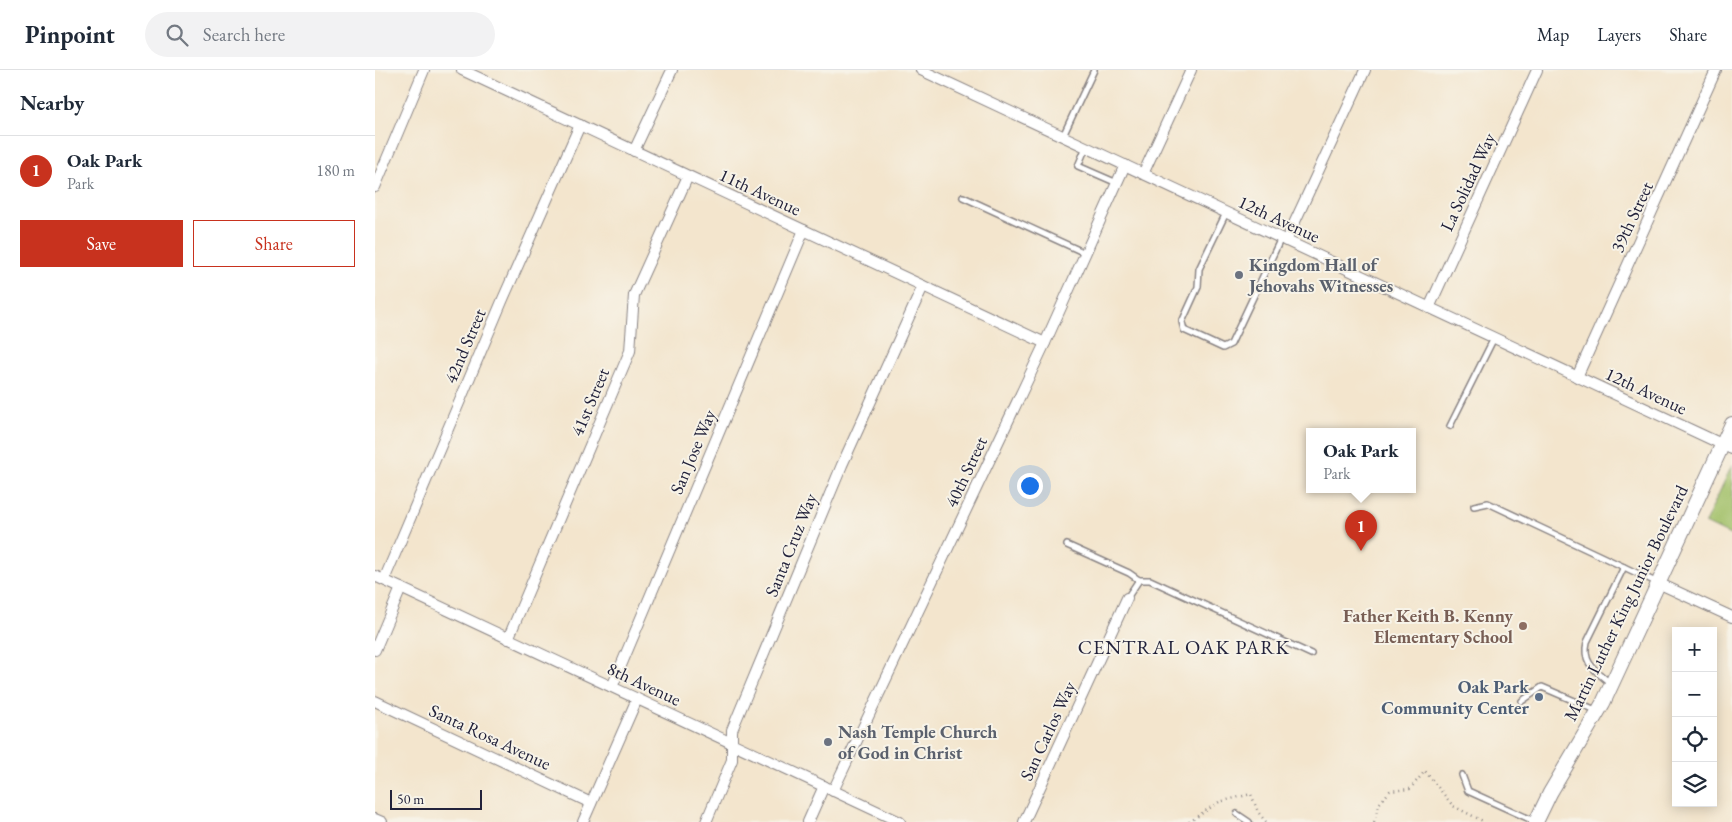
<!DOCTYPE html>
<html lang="en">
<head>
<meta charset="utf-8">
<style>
  body { margin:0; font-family:"EB Garamond",serif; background:#f2f2f3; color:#1f2937 }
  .controls { position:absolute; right:15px; bottom:15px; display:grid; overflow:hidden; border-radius:0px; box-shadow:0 2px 12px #0003 }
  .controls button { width:45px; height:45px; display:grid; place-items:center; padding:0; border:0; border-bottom:1px solid #e0e1e3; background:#fff; color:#1f2937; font:25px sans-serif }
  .scale { position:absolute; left:15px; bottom:12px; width:92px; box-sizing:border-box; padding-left:5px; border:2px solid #22223b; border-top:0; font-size:14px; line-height:18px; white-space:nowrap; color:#22223b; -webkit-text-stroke:4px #f7f3e8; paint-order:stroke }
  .you { position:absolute; left:654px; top:415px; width:18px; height:18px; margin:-12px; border:4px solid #fff; border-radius:50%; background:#1a73e8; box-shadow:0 0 0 8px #1a73e833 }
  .badge { display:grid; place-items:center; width:32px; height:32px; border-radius:50%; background:#c8321e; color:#fff; font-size:16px; font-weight:700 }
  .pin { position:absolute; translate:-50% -41px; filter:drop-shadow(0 1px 2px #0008) }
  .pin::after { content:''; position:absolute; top:26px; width:18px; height:15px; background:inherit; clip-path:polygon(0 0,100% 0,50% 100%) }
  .popup { position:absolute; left:931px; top:358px; width:110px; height:65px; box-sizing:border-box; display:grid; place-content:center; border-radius:0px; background:#fff; filter:drop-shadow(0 1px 4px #0005); font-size:16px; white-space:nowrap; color:#747a83 }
  .popup b { font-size:19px; color:#1f2937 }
  .popup::after { content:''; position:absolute; left:50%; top:100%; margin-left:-10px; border:10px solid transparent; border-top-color:#fff }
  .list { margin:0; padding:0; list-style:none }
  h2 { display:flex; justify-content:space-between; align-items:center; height:65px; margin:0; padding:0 20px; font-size:21px }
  h2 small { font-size:16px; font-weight:400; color:#747a83 }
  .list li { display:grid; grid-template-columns:32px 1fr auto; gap:15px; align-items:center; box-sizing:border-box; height:70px; padding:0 20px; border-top:1px solid #e0e1e3 }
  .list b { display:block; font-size:19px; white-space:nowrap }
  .list p { margin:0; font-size:16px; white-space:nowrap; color:#747a83 }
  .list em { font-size:16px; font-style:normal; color:#747a83 }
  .actions { display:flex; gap:10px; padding:15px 20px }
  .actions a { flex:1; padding:11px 0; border:1px solid #c8321e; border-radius:0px; text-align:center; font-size:18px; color:#c8321e }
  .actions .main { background:#c8321e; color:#fff }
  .icon { flex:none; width:28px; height:28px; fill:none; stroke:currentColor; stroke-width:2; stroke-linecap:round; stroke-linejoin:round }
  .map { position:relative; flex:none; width:1357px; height:752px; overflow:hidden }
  header { display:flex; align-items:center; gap:30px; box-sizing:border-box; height:70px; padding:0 25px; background:#fff; border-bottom:1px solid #e0e1e3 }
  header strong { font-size:24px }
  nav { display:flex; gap:28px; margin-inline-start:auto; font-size:18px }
  .search { width:350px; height:45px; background:#f2f2f3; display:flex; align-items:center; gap:12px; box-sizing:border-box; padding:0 18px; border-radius:28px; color:#747a83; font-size:19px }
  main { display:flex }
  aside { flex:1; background:#fff }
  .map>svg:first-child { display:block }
</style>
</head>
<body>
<header>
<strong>Pinpoint</strong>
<div class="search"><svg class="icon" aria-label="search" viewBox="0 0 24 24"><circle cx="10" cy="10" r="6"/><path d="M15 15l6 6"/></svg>Search here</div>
<nav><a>Map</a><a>Layers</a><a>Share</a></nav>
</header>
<main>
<aside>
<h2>Nearby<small></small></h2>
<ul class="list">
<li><span class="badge">1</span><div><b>Oak Park</b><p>Park</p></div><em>180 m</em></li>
</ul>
<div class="actions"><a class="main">Save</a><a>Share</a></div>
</aside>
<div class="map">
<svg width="1357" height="752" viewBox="0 0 1357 752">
  <rect width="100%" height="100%" fill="#f7f3e8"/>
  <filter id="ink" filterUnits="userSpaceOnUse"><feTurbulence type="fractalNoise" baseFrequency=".02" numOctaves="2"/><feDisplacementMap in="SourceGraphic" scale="10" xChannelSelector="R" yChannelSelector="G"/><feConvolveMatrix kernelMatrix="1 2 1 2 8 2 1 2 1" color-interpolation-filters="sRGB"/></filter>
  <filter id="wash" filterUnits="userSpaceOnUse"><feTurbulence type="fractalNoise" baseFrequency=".0096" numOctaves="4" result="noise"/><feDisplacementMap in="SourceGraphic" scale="20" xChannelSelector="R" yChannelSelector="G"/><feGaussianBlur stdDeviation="1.12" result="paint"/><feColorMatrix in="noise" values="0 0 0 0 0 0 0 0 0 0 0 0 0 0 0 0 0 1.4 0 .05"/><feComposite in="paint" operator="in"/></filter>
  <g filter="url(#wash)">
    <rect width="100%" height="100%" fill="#f3e5cd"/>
    <path fill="#a1c068" stroke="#627152" d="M 1357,395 L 1357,466 L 1330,453 Z"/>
  </g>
  <g filter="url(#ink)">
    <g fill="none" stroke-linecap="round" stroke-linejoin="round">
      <g stroke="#8a8484" stroke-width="8">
        <g id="lane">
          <path d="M 688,66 L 719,0"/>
          <path d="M 711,77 L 703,96 L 742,113"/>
          <path d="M 588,127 L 710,183"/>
          <path d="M 851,143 L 824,199 L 823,217 L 807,252 L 809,260 L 848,278 L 856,274 L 906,168"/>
          <path d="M 1075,356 L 1119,268"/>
          <path d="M 1099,436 L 1113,433 L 1283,513"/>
          <path d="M 692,475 L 754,503 L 764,510"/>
          <path d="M 752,528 L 764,510 L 775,510 L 936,584"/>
          <path d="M 1235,613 C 1220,600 1207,593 1212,572 L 1249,497"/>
          <path d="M 1147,631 L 1167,617 L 1223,641"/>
          <path d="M 1087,705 L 1093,721 L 1159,751"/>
          <path d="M 862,744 L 874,752"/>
        </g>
      </g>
      <g stroke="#8a8484" stroke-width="12">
        <g id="street">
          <path d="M 87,0 L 670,273"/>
          <path d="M 546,0 L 1357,379"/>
          <path d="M 259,81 L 297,0"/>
          <path d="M 768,104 L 816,0"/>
          <path d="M 0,117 L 49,0"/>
          <path d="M 911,171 L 990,0"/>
          <path d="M 1054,238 L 1162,0"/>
          <path d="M 1202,307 L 1341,0"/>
          <path d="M 0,506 L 525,752"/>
          <path d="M 9,510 L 128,229 L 205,55"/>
          <path d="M 1283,513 L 1357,547"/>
          <path d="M 133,569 L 255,281 L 259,225 L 313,106"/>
          <path d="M 0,580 L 26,518"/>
          <path d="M 237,617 L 429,160"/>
          <path d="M 0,631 L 216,733"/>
          <path d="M 458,721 L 670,273 L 750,95"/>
          <path d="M 0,749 L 7,752"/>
          <path d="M 208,752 L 262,629"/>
          <path d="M 331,752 L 357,690 L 357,660 L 467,395 L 548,216"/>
          <path d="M 433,752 L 449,716"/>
          <path d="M 649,752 L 752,528"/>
        </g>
      </g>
      <g stroke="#8a8484" stroke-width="16">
        <path id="secondary" d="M 1161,752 L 1175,723 L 1228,633 L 1357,354"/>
      </g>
      <g stroke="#8a8484" stroke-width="2.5" stroke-dasharray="1 4" stroke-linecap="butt">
        <path d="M 814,752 L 844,732 L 876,724 L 883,742 L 891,752"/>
        <path d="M 999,752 L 1004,734 L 1015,721 L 1035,719 L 1050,701 L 1078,736 L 1110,752"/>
      </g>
      <use href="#lane" stroke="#fff" stroke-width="5"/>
      <use href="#street" stroke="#fff" stroke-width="10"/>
      <use href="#secondary" stroke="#fff" stroke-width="14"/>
    </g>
  </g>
  <g fill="#6b7280" stroke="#f7f3e8" stroke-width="2">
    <circle cx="864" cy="205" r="5"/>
    <circle cx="453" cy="672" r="5"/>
  </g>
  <circle fill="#8d6e63" stroke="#f7f3e8" stroke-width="2" cx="1148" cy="556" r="5"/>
  <circle fill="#5c6f8a" stroke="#f7f3e8" stroke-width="2" cx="1164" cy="627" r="5"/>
  <g text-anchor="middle" stroke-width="4" stroke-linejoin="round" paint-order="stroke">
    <g font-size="18" fill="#22223b" stroke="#f7f3e8">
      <text transform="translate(1093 112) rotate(-65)" y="6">La Solidad Way</text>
      <text transform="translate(385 122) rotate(25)" y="6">11th Avenue</text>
      <text transform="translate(1257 147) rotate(-65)" y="6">39th Street</text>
      <text transform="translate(904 149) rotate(25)" y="6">12th Avenue</text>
      <text transform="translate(90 276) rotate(-67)" y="6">42nd Street</text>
      <text transform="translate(1271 321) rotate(25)" y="6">12th Avenue</text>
      <text transform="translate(215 332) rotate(-67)" y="6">41st Street</text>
      <text transform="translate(318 382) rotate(-67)" y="6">San Jose Way</text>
      <text transform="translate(591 402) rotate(-65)" y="6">40th Street</text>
      <text transform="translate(416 475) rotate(-68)" y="6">Santa Cruz Way</text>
      <text transform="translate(1251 533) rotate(-64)" y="6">Martin Luther King Junior Boulevard</text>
      <text transform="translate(269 614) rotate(25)" y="6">8th Avenue</text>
      <text transform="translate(673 661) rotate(-65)" y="6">San Carlos Way</text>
      <text transform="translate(115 667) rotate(25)" y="6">Santa Rosa Avenue</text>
    </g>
    <g font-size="18" font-weight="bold" fill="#5b616d" stroke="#f7f3e8" text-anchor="start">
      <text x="874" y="201">Kingdom Hall of<tspan x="874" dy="21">Jehovahs Witnesses</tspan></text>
      <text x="463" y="668">Nash Temple Church<tspan x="463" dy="21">of God in Christ</tspan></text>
    </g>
    <g font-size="18" font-weight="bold" fill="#785e54" stroke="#f7f3e8" text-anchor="end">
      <text x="1138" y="552">Father Keith B. Kenny<tspan x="1138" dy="21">Elementary School</tspan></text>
    </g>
    <g font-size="18" font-weight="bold" fill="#4e5e75" stroke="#f7f3e8" text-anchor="end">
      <text x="1154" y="623">Oak Park<tspan x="1154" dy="21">Community Center</tspan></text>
    </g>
    <g font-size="20" letter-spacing="1" fill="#22223b" stroke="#f7f3e8">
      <text x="809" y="584">CENTRAL OAK PARK</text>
    </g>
  </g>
</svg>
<div class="controls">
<button>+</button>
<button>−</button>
<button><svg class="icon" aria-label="locate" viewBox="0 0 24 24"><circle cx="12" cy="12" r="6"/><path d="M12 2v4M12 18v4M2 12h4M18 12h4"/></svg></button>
<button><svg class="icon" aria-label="layers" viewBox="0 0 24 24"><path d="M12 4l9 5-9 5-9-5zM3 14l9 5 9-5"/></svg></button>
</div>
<div class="scale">50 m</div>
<div class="you"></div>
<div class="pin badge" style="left:986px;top:481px">1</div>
<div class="popup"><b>Oak Park</b>Park</div>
</div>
</main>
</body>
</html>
